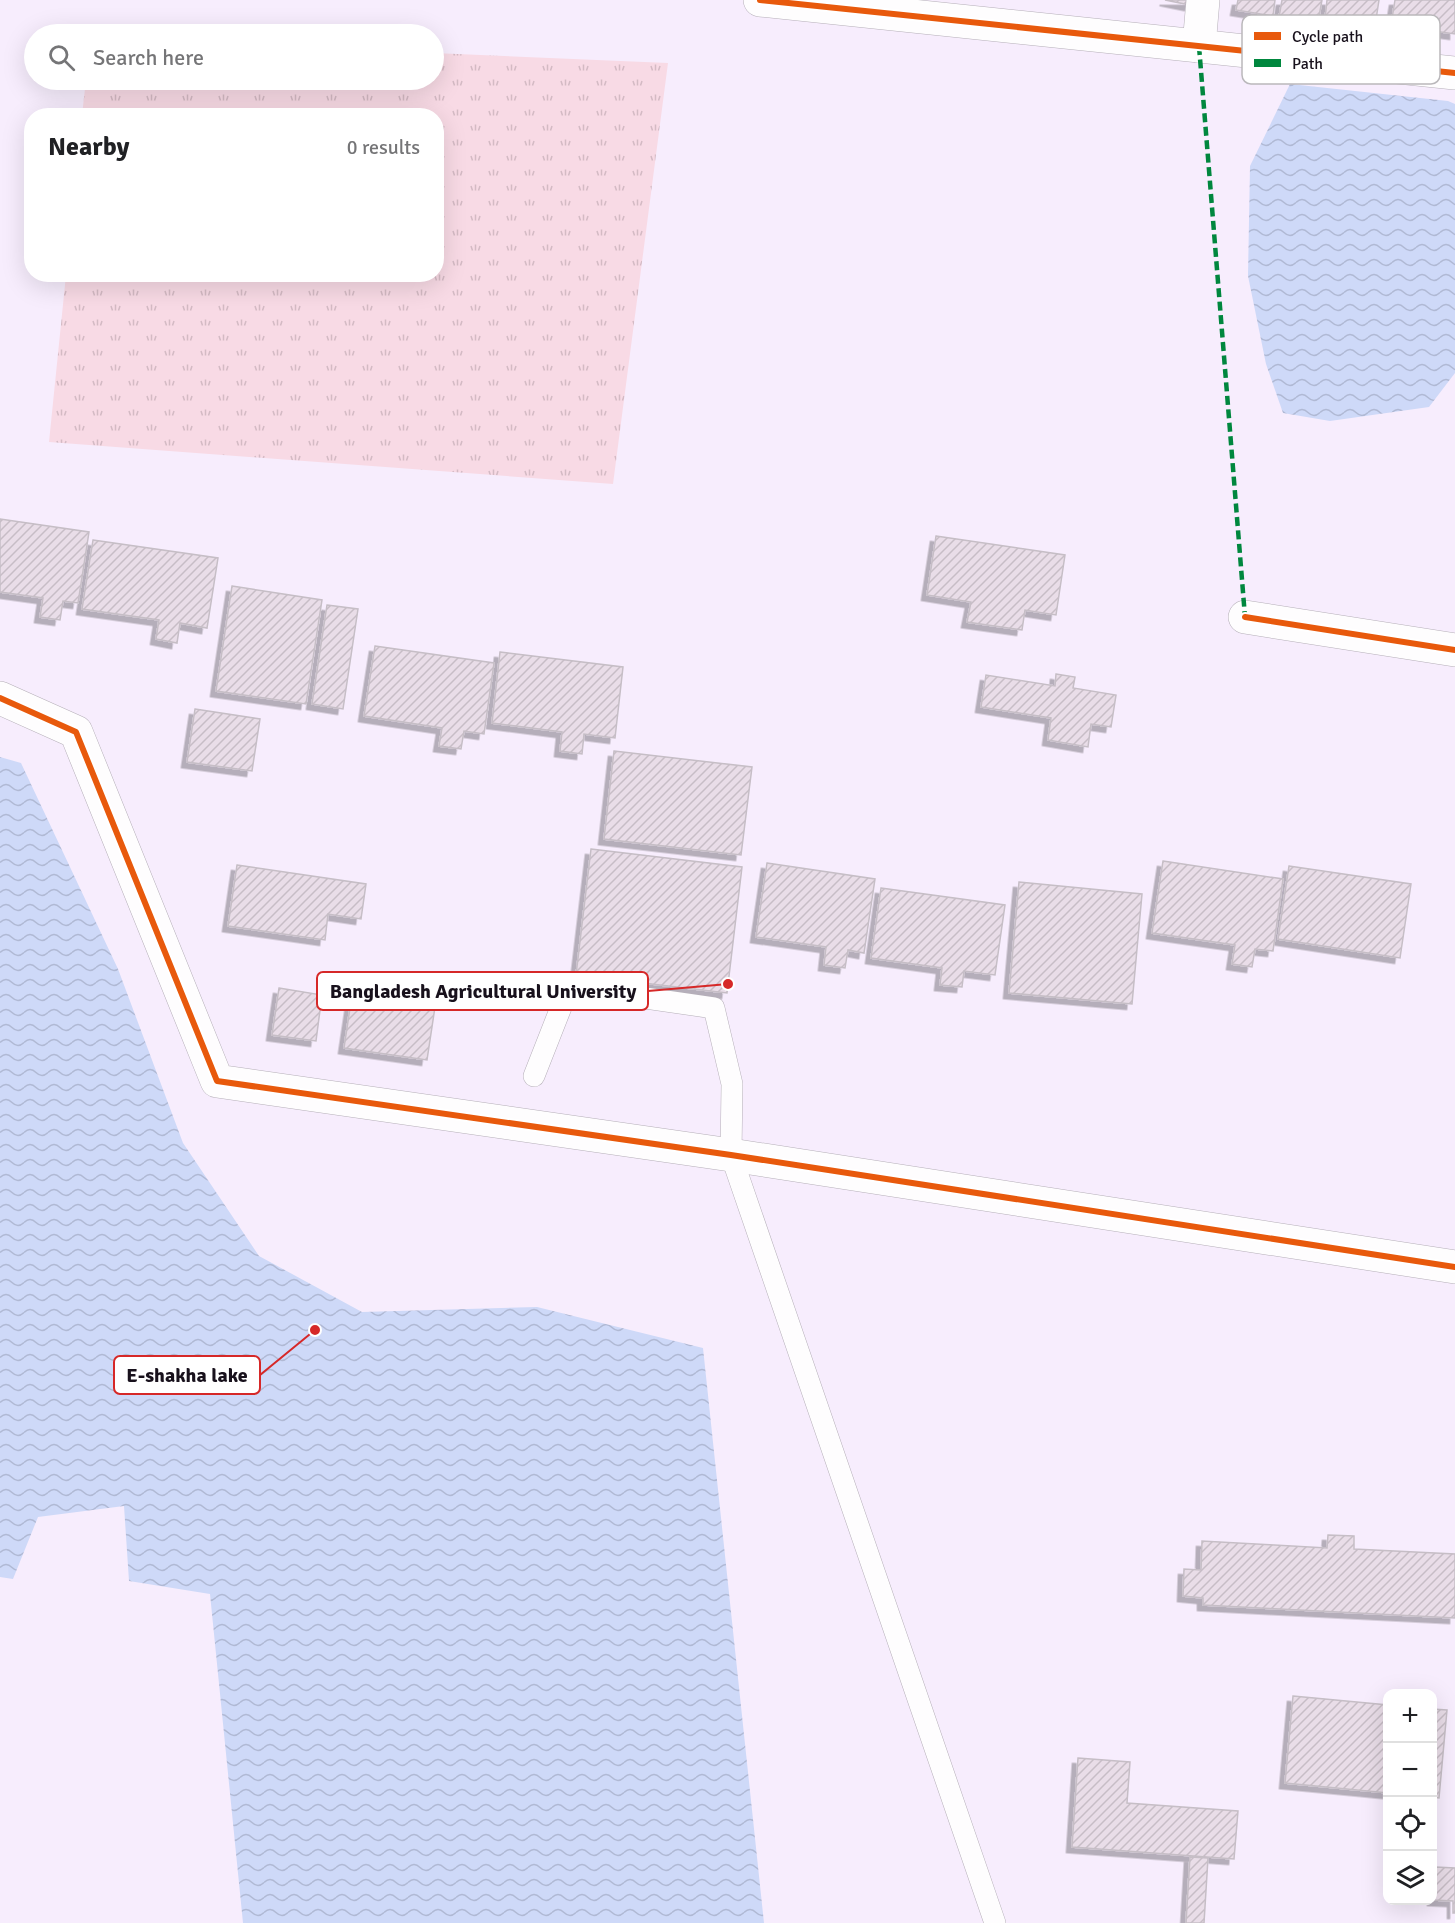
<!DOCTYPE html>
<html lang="en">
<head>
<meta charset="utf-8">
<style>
  body { margin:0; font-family:Signika,sans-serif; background:#f2f2f2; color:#202124 }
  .controls { position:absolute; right:18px; bottom:18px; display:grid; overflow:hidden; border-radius:12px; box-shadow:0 6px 24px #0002 }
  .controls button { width:54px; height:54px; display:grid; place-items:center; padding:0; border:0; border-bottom:2px solid #e0e0e0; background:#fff; color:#202124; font:30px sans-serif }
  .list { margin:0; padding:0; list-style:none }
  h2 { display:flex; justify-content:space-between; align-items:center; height:78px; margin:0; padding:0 24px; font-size:26px }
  h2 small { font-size:20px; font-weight:400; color:#757577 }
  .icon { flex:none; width:33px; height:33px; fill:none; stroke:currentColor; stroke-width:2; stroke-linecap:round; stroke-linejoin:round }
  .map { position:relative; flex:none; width:1455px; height:1923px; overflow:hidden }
  .search { position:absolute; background:#fff; box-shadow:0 6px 24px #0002; left:24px; top:24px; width:420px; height:66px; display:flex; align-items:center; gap:15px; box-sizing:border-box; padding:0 21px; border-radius:33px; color:#757577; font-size:22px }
  .panel { position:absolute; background:#fff; box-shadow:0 6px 24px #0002; left:24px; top:108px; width:420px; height:174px; border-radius:24px }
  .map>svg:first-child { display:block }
</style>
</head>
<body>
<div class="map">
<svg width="1455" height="1923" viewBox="0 0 1455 1923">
  <defs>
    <pattern id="park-tufts" width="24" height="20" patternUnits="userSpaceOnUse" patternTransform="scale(1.5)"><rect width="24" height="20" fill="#f8dae5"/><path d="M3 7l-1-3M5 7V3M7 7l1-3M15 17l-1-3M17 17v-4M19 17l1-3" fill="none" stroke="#d4bac4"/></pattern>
    <pattern id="water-waves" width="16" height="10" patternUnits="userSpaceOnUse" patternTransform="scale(1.5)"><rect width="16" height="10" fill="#ced9f8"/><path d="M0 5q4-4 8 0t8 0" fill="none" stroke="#b0b9d4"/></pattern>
    <pattern id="building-hatch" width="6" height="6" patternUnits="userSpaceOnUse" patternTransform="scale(1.5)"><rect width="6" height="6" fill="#e9dde8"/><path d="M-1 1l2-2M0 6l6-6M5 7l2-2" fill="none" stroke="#c7bdc6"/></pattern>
    <filter id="shadow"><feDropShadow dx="-5.5" dy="5.5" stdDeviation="0" flood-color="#0004"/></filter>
  </defs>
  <rect width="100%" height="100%" fill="#f8f4fb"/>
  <path fill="#f7edfd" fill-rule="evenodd" d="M 0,0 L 1455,0 L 1455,1923 L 0,1923 ZM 34,34 L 434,34 L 434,80 L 34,80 ZM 32,116 L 436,116 L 436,274 L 32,274 ZM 1388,1694 L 1432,1694 L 1432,1900 L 1388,1900 Z"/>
  <path fill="url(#park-tufts)" d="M 434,53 L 668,63 L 613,484 L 49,442 L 66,275 L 436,274 L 436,116 L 82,115 L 86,80 L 434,80 Z"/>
  <g fill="url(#water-waves)">
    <path d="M 1290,84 L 1448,101 L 1455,104 L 1455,373 L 1429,407 L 1330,421 L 1283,413 L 1266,364 L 1248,276 L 1250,166 Z"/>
    <path d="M 0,757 L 21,763 L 118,969 L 183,1143 L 259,1256 L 362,1312 L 537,1307 L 703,1348 L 764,1923 L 243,1923 L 210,1594 L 129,1581 L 124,1506 L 38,1517 L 13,1579 L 0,1577 Z"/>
  </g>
  <g fill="url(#building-hatch)" stroke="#c6bec6" stroke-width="1.5" filter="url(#shadow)">
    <path d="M 1165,0 L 1191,0 L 1190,5 Z"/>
    <path d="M 1238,0 L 1275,0 L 1273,16 L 1236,10 Z"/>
    <path d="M 1282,0 L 1322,0 L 1318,22 L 1279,17 Z"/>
    <path d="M 1327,0 L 1379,0 L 1375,26 L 1325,19 Z"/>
    <path d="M 1395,0 L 1455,0 L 1455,34 L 1391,25 Z"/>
    <path d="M 0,519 L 89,532 L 78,603 L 63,601 L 60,620 L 40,617 L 43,598 L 0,592 Z"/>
    <path d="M 936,536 L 1065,555 L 1056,615 L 1025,610 L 1022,630 L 967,622 L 971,602 L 927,595 Z"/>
    <path d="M 93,540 L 218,558 L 207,628 L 180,623 L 177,643 L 156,639 L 159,620 L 82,609 Z"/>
    <path d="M 232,586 L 322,600 L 306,704 L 216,691 Z"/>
    <path d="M 327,605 L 358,609 L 343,709 L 312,704 Z"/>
    <path d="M 375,646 L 494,663 L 484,734 L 464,731 L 461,749 L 439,746 L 442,728 L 364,716 Z"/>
    <path d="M 500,652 L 623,667 L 615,738 L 584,734 L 582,754 L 560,751 L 562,732 L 492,723 Z"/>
    <path d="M 1056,674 L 1075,677 L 1073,688 L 1116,695 L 1111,727 L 1091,724 L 1088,747 L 1048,740 L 1051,718 L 981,707 L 986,675 L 1055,686 Z"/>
    <path d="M 195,709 L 260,719 L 252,771 L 187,762 Z"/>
    <path d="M 614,751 L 752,767 L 741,855 L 604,839 Z"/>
    <path d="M 591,849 L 742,867 L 727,993 L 576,975 Z"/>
    <path d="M 1163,861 L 1283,879 L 1273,951 L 1255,949 L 1252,967 L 1232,964 L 1235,945 L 1152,933 Z"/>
    <path d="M 767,863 L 875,879 L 864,953 L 848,950 L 845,968 L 824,965 L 826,947 L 756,937 Z"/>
    <path d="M 237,865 L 366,884 L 361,919 L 328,914 L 325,940 L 228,926 Z"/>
    <path d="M 1289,866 L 1411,884 L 1400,958 L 1278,939 Z"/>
    <path d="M 1019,882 L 1142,894 L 1132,1004 L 1009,993 Z"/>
    <path d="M 881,888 L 1005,905 L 995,975 L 964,971 L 962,987 L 940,985 L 942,968 L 871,958 Z"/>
    <path d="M 355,975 L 378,978 L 375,998 L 435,1007 L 427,1060 L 344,1048 Z"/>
    <path d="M 279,988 L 322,995 L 316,1041 L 272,1035 Z"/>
    <path d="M 1328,1535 L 1354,1536 L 1354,1549 L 1455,1554 L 1455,1618 L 1203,1605 L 1203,1598 L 1183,1596 L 1184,1569 L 1201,1570 L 1202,1541 L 1327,1548 Z"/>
    <path d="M 1293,1696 L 1388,1705 L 1388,1793 L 1285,1783 Z"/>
    <path d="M 1432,1709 L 1447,1710 L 1439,1798 L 1432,1797 Z"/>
    <path d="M 1078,1758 L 1130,1762 L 1127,1803 L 1238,1811 L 1234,1859 L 1072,1847 Z"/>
    <path d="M 1190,1857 L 1208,1858 L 1204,1923 L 1186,1923 Z"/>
    <path d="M 1435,1867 L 1455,1868 L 1455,1913 L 1453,1913 L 1453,1901 L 1433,1900 Z"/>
  </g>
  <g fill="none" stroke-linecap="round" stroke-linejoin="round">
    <g stroke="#b5afb8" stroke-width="22">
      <path id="lane" d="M 534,1076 L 569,987 L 714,1008 L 732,1084 L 731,1155 L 995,1923"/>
    </g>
    <g stroke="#b5afb8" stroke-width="34">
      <g id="street">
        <path d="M 760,0 L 1455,73"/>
        <path d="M 1199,46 L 1203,0"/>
        <path d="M 1245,617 L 1455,650"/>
        <path d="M 0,698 L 76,732 L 217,1081 L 731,1155 L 1455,1267"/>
      </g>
    </g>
    <use href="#lane" stroke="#fefdfe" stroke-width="21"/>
    <use href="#street" stroke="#fefdfe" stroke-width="33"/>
    <path stroke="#00873e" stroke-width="4.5" stroke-dasharray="9 4.5" stroke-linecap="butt" d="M 1199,46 L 1245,617"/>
    <g stroke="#fff" stroke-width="10">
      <g id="cycleway">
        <path d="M 760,0 L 1455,73"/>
        <path d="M 1245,617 L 1455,650"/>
        <path d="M 0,698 L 76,732 L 217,1081 L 731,1155 L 1455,1267"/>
      </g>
    </g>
    <use href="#cycleway" stroke="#e8590c" stroke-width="6"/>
  </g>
  <rect x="1242" y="15" width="198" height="69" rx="9" fill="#fff" stroke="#bab8bb" stroke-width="1.5"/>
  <rect x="1254" y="32" width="27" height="8" fill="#e8590c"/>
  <rect x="1254" y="59" width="27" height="8" fill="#00873e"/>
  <g font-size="16" fill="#18111c">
    <text x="1292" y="42">Cycle path</text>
    <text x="1292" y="69">Path</text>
  </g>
  <path fill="none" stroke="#d62828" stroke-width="2" d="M728 984L648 991M315 1330L260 1375"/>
  <g fill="#d62828" stroke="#fff" stroke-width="2">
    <circle cx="728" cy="984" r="6"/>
    <circle cx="315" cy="1330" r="6"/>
  </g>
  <g fill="#fff" stroke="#d62828" stroke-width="2">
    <rect x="317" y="972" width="331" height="38" rx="6"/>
    <rect x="114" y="1356" width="146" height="38" rx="6"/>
  </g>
  <g font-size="20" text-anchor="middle" font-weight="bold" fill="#18111c">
    <text x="483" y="998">Bangladesh Agricultural University</text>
    <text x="187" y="1382">E-shakha lake</text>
  </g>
</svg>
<div class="controls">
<button>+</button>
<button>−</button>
<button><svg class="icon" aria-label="locate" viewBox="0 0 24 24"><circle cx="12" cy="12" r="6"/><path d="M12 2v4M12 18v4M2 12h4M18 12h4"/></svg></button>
<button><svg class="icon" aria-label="layers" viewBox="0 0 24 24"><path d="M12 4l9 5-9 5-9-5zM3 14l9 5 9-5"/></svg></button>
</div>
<div class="search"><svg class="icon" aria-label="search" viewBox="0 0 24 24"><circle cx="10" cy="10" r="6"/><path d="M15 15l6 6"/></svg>Search here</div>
<section class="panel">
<h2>Nearby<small>0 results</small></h2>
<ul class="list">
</ul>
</section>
</div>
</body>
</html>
